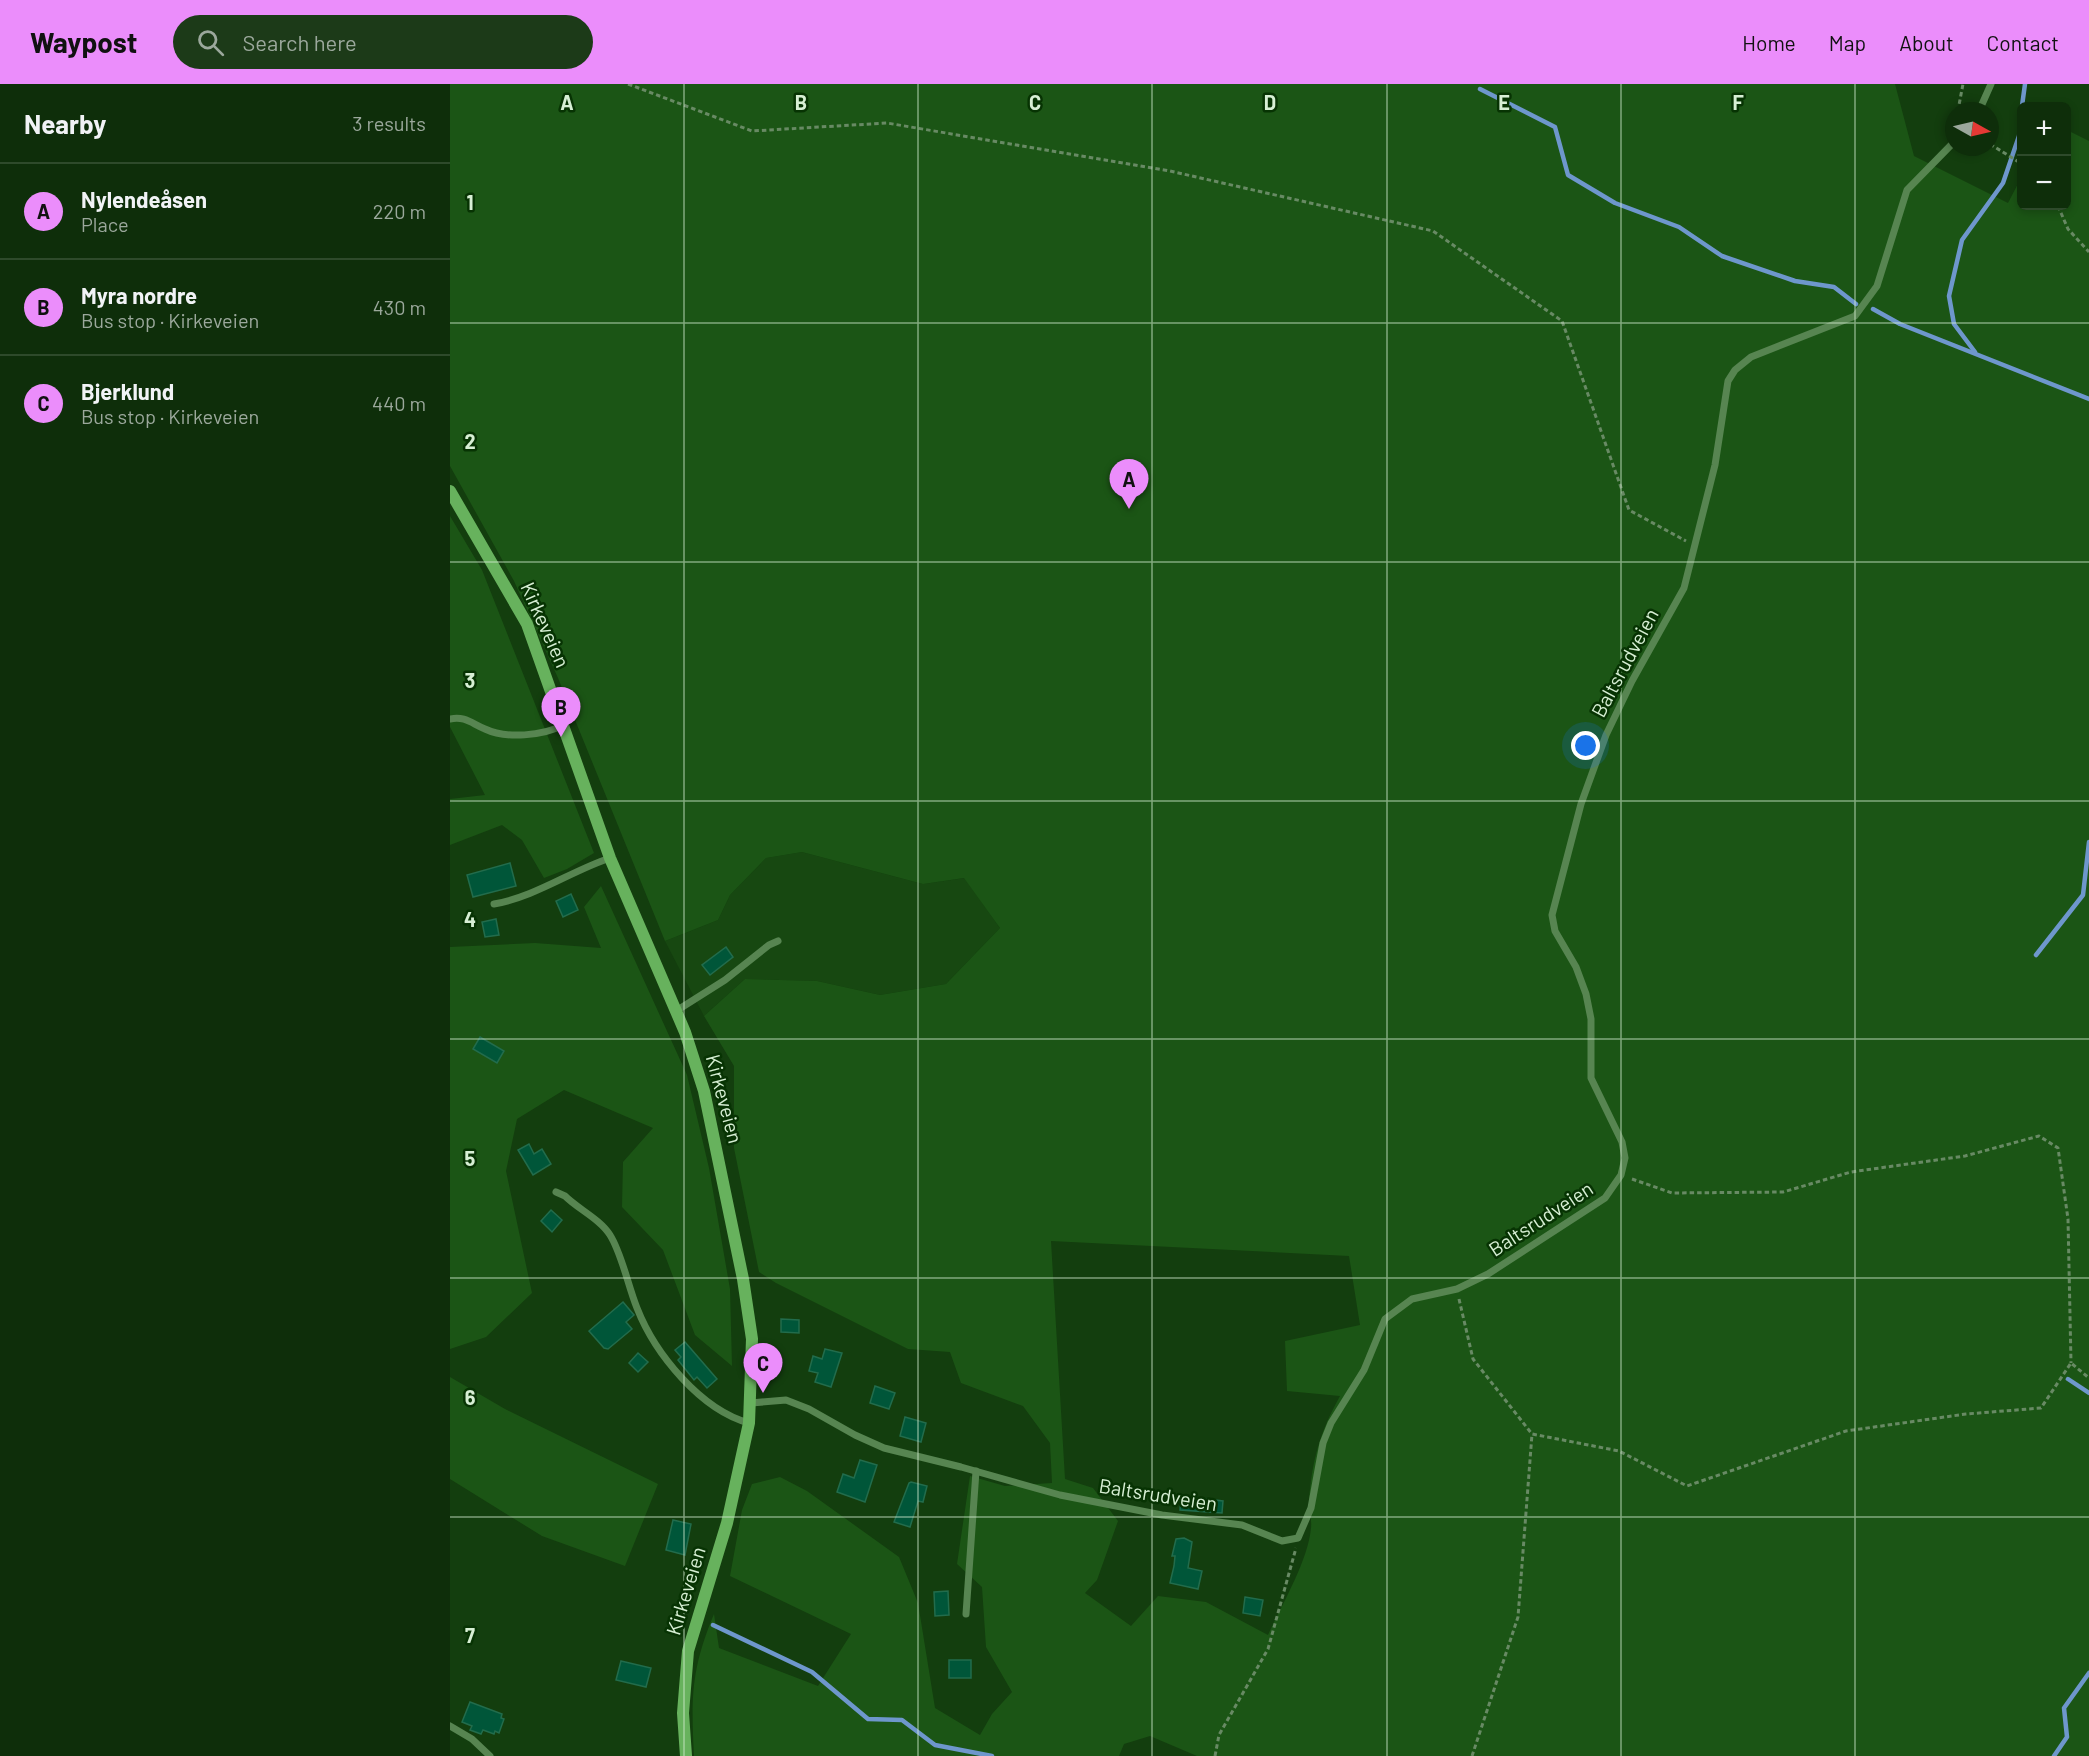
<!DOCTYPE html>
<html lang="en">
<head>
<meta charset="utf-8">
<style>
  body { margin:0; font-family:Barlow,sans-serif; background:#1c3a18; color:#f1f3f6 }
  .controls { position:absolute; right:18px; top:18px; display:grid; overflow:hidden; border-radius:9px; box-shadow:0 3px 9px #0003 }
  .controls button { width:54px; height:54px; display:grid; place-items:center; padding:0; border:0; border-bottom:2px solid #2e4a2b; background:#0e2e0a; color:#f1f3f6; font:30px sans-serif }
  .compass { position:absolute; left:1495px; top:18px; width:54px; height:54px; border-radius:50%; background:#0e2e0a; box-shadow:0 3px 9px #0003; rotate:98deg }
  .you { position:absolute; left:1136px; top:662px; width:21px; height:21px; margin:-15px; border:4px solid #fff; border-radius:50%; background:#1a73e8; box-shadow:0 0 0 9px #1a73e833 }
  .badge { display:grid; place-items:center; width:39px; height:39px; border-radius:50%; background:#eb8dfb; color:#111; font-size:20px; font-weight:700 }
  .pin { position:absolute; translate:-50% -50px; filter:drop-shadow(0 2px 3px #0008) }
  .pin::after { content:''; position:absolute; top:32px; width:21px; height:18px; background:inherit; clip-path:polygon(0 0,100% 0,50% 100%) }
  .list { margin:0; padding:0; list-style:none }
  h2 { display:flex; justify-content:space-between; align-items:center; height:78px; margin:0; padding:0 24px; font-size:26px }
  h2 small { font-size:20px; font-weight:400; color:#9ba89c }
  .list li { display:grid; grid-template-columns:39px 1fr auto; gap:18px; align-items:center; box-sizing:border-box; height:96px; padding:0 24px; border-top:2px solid #2e4a2b }
  .list b { display:block; font-size:22px; white-space:nowrap }
  .list p { margin:0; font-size:20px; white-space:nowrap; color:#9ba89c }
  .list em { font-size:20px; font-style:normal; color:#9ba89c }
  .icon { flex:none; width:33px; height:33px; fill:none; stroke:currentColor; stroke-width:2; stroke-linecap:round; stroke-linejoin:round }
  .map { position:relative; flex:none; width:1639px; height:1672px; overflow:hidden }
  header { display:flex; align-items:center; gap:36px; box-sizing:border-box; height:84px; padding:0 30px; background:#eb8dfb; color:#111 }
  header strong { font-size:28px }
  nav { display:flex; gap:33px; margin-inline-start:auto; font-size:21px }
  .search { width:420px; height:54px; background:#1c3a18; display:flex; align-items:center; gap:15px; box-sizing:border-box; padding:0 21px; border-radius:33px; color:#9ba89c; font-size:22px }
  main { display:flex }
  aside { flex:1; background:#0e2e0a }
  .map>svg:first-child { display:block }
</style>
</head>
<body>
<header>
<strong>Waypost</strong>
<div class="search"><svg class="icon" aria-label="search" viewBox="0 0 24 24"><circle cx="10" cy="10" r="6"/><path d="M15 15l6 6"/></svg>Search here</div>
<nav><a>Home</a><a>Map</a><a>About</a><a>Contact</a></nav>
</header>
<main>
<aside>
<h2>Nearby<small>3 results</small></h2>
<ul class="list">
<li><span class="badge">A</span><div><b>Nylendeåsen</b><p>Place</p></div><em>220 m</em></li>
<li><span class="badge">B</span><div><b>Myra nordre</b><p>Bus stop · Kirkeveien</p></div><em>430 m</em></li>
<li><span class="badge">C</span><div><b>Bjerklund</b><p>Bus stop · Kirkeveien</p></div><em>440 m</em></li>
</ul>
</aside>
<div class="map">
<svg width="1639" height="1672" viewBox="0 0 1639 1672">
  <rect width="100%" height="100%" fill="#133e0e"/>
  <path fill="#174811" d="M 352,768 L 473,800 L 515,794 L 550,844 L 496,900 L 430,911 L 367,897 L 295,895 L 254,932 L 215,857 L 268,836 L 280,811 L 316,774 Z"/>
  <g fill="#1b5515" fill-rule="evenodd">
    <path d="M 0,0 L 1445,0 L 1464,72 L 1558,119 L 1571,94 L 1572,122 L 1616,122 L 1617,46 L 1639,57 L 1639,1672 L 747,1672 L 700,1652 L 674,1660 L 669,1672 L 244,1672 C 241,1614 241,1585 264,1530 L 269,1564 L 368,1602 L 401,1550 L 280,1492 L 292,1426 L 302,1400 L 330,1393 L 357,1407 L 449,1473 L 468,1519 L 485,1624 L 530,1651 L 542,1630 L 562,1608 L 536,1563 L 532,1503 L 507,1480 L 520,1392 L 555,1402 L 602,1399 L 600,1359 L 573,1322 L 511,1299 L 500,1268 L 458,1265 L 326,1199 L 309,1188 L 284,1064 L 284,982 L 254,932 L 295,895 L 367,897 L 430,911 L 496,900 L 550,844 L 514,794 L 473,800 L 352,768 L 316,774 L 280,811 L 268,836 L 215,857 L 108,594 L 64,497 L 0,382 ZM 601,1157 L 899,1172 L 910,1241 L 835,1257 L 837,1307 L 890,1312 C 870,1348 862,1376 859,1417 C 859,1426 862,1435 861,1444 C 858,1477 832,1520 818,1551 L 756,1518 L 708,1512 L 681,1542 L 635,1509 L 647,1496 L 668,1437 L 643,1404 L 615,1395 Z"/>
    <path d="M 0,432 L 32,486 L 144,769 L 117,785 L 94,794 L 72,756 L 52,741 L 0,761 L 0,715 L 35,711 L 0,643 Z"/>
    <path d="M 151,802 L 237,991 L 259,1084 L 280,1205 L 282,1282 L 245,1251 L 213,1166 L 172,1123 L 173,1078 L 203,1044 L 114,1006 L 67,1035 L 56,1087 L 82,1209 L 36,1253 L 0,1265 L 0,863 L 85,859 L 151,864 L 134,823 Z"/>
    <path d="M 0,1293 L 55,1325 L 208,1400 L 175,1482 L 92,1452 L 0,1395 Z"/>
  </g>
  <g fill="none" stroke-linecap="round" stroke-linejoin="round">
    <g stroke="#6e97cc" stroke-width="4.5">
      <path d="M 1030,5 L 1105,43 L 1118,91 L 1165,119 L 1229,143 L 1272,172 L 1345,197 L 1384,203 L 1406,220"/>
      <path d="M 1572,22 L 1575,0"/>
      <path d="M 1423,225 L 1450,240 L 1639,315"/>
      <path d="M 1525,268 L 1504,240 L 1499,212 L 1512,156 L 1553,99 L 1569,52 L 1572,30"/>
      <path d="M 1586,871 L 1633,811 L 1639,758"/>
      <path d="M 1618,1295 L 1639,1309"/>
      <path d="M 263,1541 L 362,1588 L 418,1635 L 452,1636 L 485,1661 L 542,1672"/>
      <path d="M 1604,1672 L 1617,1653 L 1614,1624 L 1639,1589"/>
    </g>
  </g>
  <g fill="#005639" stroke="#226c4c" stroke-width="1.5">
    <path d="M 60,779 L 66,802 L 23,813 L 17,791 Z"/>
    <path d="M 121,810 L 128,826 L 113,833 L 106,817 Z"/>
    <path d="M 46,835 L 49,851 L 35,853 L 32,838 Z"/>
    <path d="M 276,863 L 283,873 L 260,891 L 252,881 Z"/>
    <path d="M 30,953 L 54,967 L 47,979 L 23,965 Z"/>
    <path d="M 79,1060 L 84,1070 L 92,1065 L 101,1080 L 83,1091 L 68,1066 Z"/>
    <path d="M 101,1126 L 112,1136 L 102,1148 L 91,1137 Z"/>
    <path d="M 173,1218 L 184,1231 L 176,1238 L 182,1245 L 158,1265 L 154,1264 L 139,1247 Z"/>
    <path d="M 331,1235 L 349,1236 L 349,1249 L 331,1248 Z"/>
    <path d="M 235,1258 L 267,1295 L 257,1304 L 247,1293 L 244,1296 L 228,1276 L 231,1273 L 225,1266 Z"/>
    <path d="M 375,1265 L 392,1269 L 381,1303 L 365,1298 L 368,1289 L 359,1287 L 363,1272 L 372,1275 Z"/>
    <path d="M 188,1269 L 198,1278 L 188,1288 L 179,1279 Z"/>
    <path d="M 425,1302 L 445,1309 L 439,1325 L 420,1319 Z"/>
    <path d="M 455,1333 L 476,1339 L 471,1358 L 450,1352 Z"/>
    <path d="M 410,1376 L 427,1381 L 415,1418 L 387,1408 L 393,1390 L 404,1394 Z"/>
    <path d="M 461,1398 L 477,1402 L 473,1418 L 468,1417 L 460,1443 L 444,1438 L 459,1399 Z"/>
    <path d="M 731,1412 L 773,1417 L 772,1429 L 730,1426 Z"/>
    <path d="M 223,1436 L 241,1440 L 235,1471 L 216,1466 Z"/>
    <path d="M 734,1454 L 742,1458 L 738,1484 L 752,1487 L 748,1505 L 720,1499 L 724,1482 L 725,1472 L 722,1472 L 726,1455 Z"/>
    <path d="M 498,1507 L 499,1531 L 485,1532 L 484,1508 Z"/>
    <path d="M 795,1513 L 813,1516 L 810,1532 L 793,1529 Z"/>
    <rect x="499" y="1576" width="22" height="18"/>
    <path d="M 171,1577 L 201,1584 L 196,1603 L 166,1596 Z"/>
    <path d="M 20,1618 L 52,1630 L 51,1634 L 54,1635 L 49,1649 L 45,1647 L 44,1650 L 33,1646 L 31,1650 L 20,1646 L 22,1642 L 12,1638 Z"/>
  </g>
  <g fill="none" stroke-linecap="round" stroke-linejoin="round">
    <g stroke="#688a64" stroke-width="3" stroke-dasharray="4.5 3" stroke-linecap="butt">
      <path d="M 178,0 L 302,47 L 437,39 L 720,87 L 983,147 L 1112,237 L 1179,426 L 1236,457"/>
      <path d="M 1511,27 L 1509,21 L 1513,0"/>
      <path d="M 1540,60 L 1572,80"/>
      <path d="M 1608,122 L 1618,145 L 1639,168"/>
      <path d="M 1182,1095 L 1222,1109 L 1333,1108 L 1401,1088 L 1515,1072 L 1589,1052 L 1608,1064 L 1618,1135 L 1621,1279"/>
      <path d="M 1009,1215 L 1023,1275 L 1082,1350 L 1169,1367 L 1237,1402 L 1396,1347 L 1516,1330 L 1591,1324 L 1621,1279 L 1639,1294"/>
      <path d="M 765,1672 L 769,1651 L 818,1565 L 846,1464"/>
      <path d="M 1022,1672 L 1068,1533 L 1082,1350"/>
    </g>
    <g stroke="#578551" stroke-width="7">
      <path d="M 1529,27 L 1541,0"/>
      <path d="M 0,635 C 15,632 21,639 35,645 C 56,655 93,652 113,641"/>
      <path d="M 44,820 C 85,813 121,787 160,774"/>
      <path d="M 226,927 L 275,896 L 319,861 L 328,857"/>
      <path d="M 106,1108 L 115,1112 C 128,1125 150,1135 160,1151 C 172,1170 178,1202 187,1224 C 205,1270 251,1326 299,1339"/>
      <path d="M 301,1319 L 336,1316 L 359,1325 L 405,1351 L 434,1364 L 511,1383 L 610,1411 L 712,1431 L 792,1441 L 832,1457 L 848,1454 L 861,1424 L 873,1359 L 881,1339 L 914,1286 L 935,1235 L 962,1215 L 1007,1205 L 1038,1190 L 1155,1114 L 1171,1091 L 1175,1074 L 1172,1058 L 1141,994 L 1141,935 L 1136,910 L 1126,883 L 1105,847 L 1102,831 L 1131,720 L 1156,651 L 1182,597 L 1234,504 L 1265,381 L 1278,297 L 1285,286 L 1301,273 L 1405,232 L 1427,202 L 1457,106 L 1504,58"/>
      <path d="M 516,1530 L 526,1387"/>
      <path d="M 0,1642 L 22,1655 L 40,1672"/>
    </g>
    <path stroke="#67b25d" stroke-width="12" d="M 0,407 L 77,540 L 160,774 L 235,948 L 254,1007 L 293,1195 L 302,1255 L 299,1339 L 277,1439 L 238,1567 L 233,1629 L 236,1672"/>
  </g>
  <path fill="none" stroke="#d7efd4" stroke-width="1.5" stroke-opacity="0.55" d="M 234,0 L 234,1672M 468,0 L 468,1672M 702,0 L 702,1672M 937,0 L 937,1672M 1171,0 L 1171,1672M 1405,0 L 1405,1672M 0,239 L 1639,239M 0,478 L 1639,478M 0,717 L 1639,717M 0,955 L 1639,955M 0,1194 L 1639,1194M 0,1433 L 1639,1433"/>
  <g text-anchor="middle" stroke-width="5" stroke-linejoin="round" paint-order="stroke">
    <g font-size="20" fill="#d7efd4" stroke="#073303">
      <text transform="translate(95 541) rotate(66)" y="7">Kirkeveien</text>
      <text transform="translate(1175 579) rotate(-62)" y="7">Baltsrudveien</text>
      <text transform="translate(274 1015) rotate(75)" y="7">Kirkeveien</text>
      <text transform="translate(1091 1135) rotate(-33)" y="7">Baltsrudveien</text>
      <text transform="translate(708 1411) rotate(9)" y="7">Baltsrudveien</text>
      <text transform="translate(236 1507) rotate(-73)" y="7">Kirkeveien</text>
    </g>
  </g>
  <g font-size="20" text-anchor="middle" font-weight="bold" fill="#d7efd4" stroke="#073303" stroke-width="5" stroke-linejoin="round" paint-order="stroke">
    <text x="117" y="26">A</text>
    <text x="351" y="26">B</text>
    <text x="585" y="26">C</text>
    <text x="820" y="26">D</text>
    <text x="1054" y="26">E</text>
    <text x="1288" y="26">F</text>
    <text x="20" y="126">1</text>
    <text x="20" y="365">2</text>
    <text x="20" y="604">3</text>
    <text x="20" y="843">4</text>
    <text x="20" y="1082">5</text>
    <text x="20" y="1321">6</text>
    <text x="20" y="1559">7</text>
  </g>
</svg>
<div class="controls">
<button>+</button>
<button>−</button>
</div>
<svg class="compass" viewBox="-18 -18 36 36"><path d="M0-13l5 13h-10z" fill="#e53935"/><path d="M0 13l5-13h-10z" fill="#9ba89c"/></svg>
<div class="you"></div>
<div class="pin badge" style="left:679px;top:425px">A</div>
<div class="pin badge" style="left:111px;top:653px">B</div>
<div class="pin badge" style="left:313px;top:1309px">C</div>
</div>
</main>
</body>
</html>
